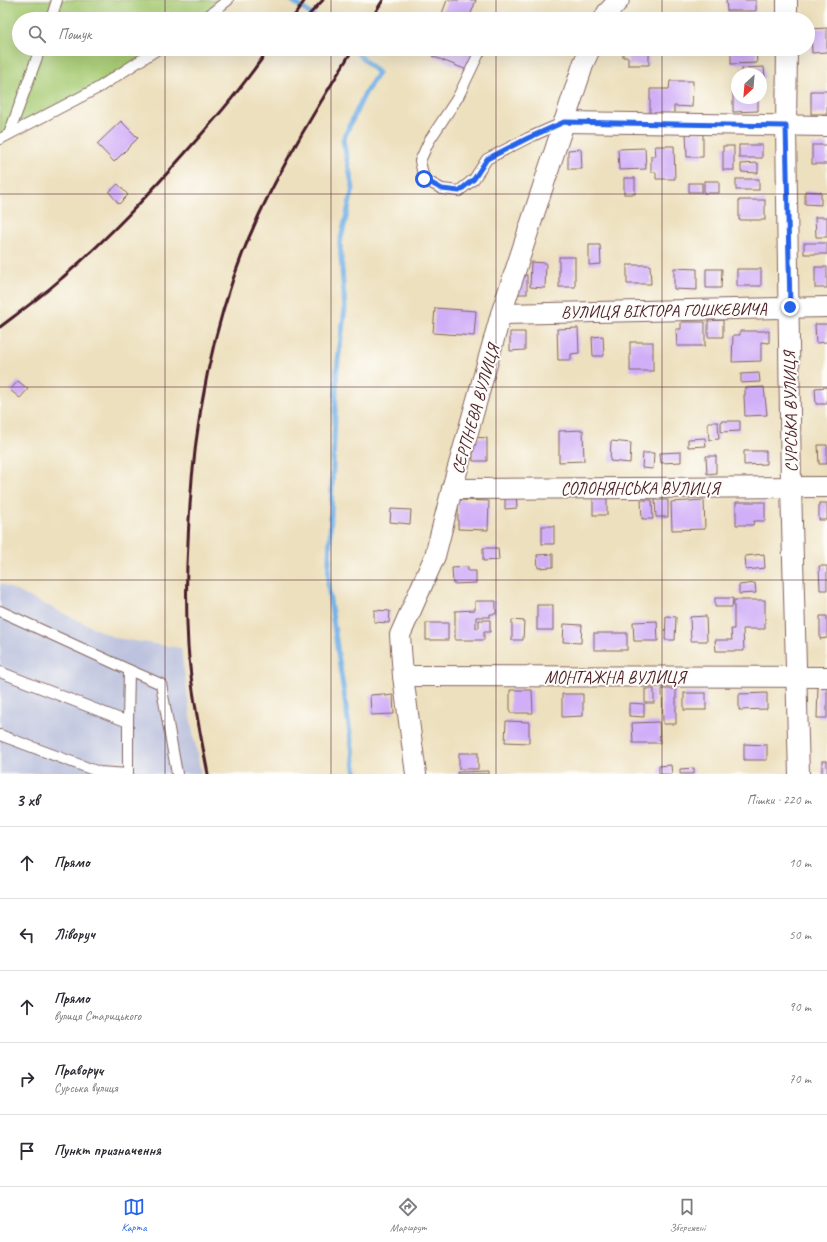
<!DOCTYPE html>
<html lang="uk">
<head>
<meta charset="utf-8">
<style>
  body { margin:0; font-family:Caveat,sans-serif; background:#f7f7f7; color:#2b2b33 }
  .compass { position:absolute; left:731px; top:68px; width:36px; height:36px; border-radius:50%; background:#fff; box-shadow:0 4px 16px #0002; rotate:206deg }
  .stop { position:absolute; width:12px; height:12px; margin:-9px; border:3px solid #2563eb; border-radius:50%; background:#fff }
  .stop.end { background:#2563eb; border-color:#fff; box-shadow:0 1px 4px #0008 }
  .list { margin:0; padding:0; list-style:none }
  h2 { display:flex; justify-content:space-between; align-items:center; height:52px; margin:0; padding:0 16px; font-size:17px }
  h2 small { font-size:13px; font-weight:400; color:#7c7c81 }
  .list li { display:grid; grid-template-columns:26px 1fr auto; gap:12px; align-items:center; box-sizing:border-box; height:72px; padding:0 16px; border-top:1px solid #e1e1e2 }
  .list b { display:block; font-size:15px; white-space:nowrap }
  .list p { margin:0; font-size:13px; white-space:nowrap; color:#7c7c81 }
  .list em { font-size:13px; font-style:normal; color:#7c7c81 }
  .icon { flex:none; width:22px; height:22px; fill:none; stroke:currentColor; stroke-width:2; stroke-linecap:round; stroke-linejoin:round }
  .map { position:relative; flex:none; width:827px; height:774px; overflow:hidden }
  .search { position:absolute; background:#fff; box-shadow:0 4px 16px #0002; left:12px; right:12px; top:12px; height:44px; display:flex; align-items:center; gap:10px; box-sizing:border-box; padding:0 14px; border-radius:22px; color:#7c7c81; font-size:15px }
  .sheet { height:412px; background:#fff }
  nav { display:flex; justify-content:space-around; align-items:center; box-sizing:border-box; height:56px; border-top:1px solid #e1e1e2; background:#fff; font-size:11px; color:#7c7c81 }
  nav a { display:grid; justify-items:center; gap:2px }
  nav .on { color:#2563eb }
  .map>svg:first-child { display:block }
</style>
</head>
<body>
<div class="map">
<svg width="827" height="774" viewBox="0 0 827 774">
  <rect width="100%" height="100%" fill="#fdfcf7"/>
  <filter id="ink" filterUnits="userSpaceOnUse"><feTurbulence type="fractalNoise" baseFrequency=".025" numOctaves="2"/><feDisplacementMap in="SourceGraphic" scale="8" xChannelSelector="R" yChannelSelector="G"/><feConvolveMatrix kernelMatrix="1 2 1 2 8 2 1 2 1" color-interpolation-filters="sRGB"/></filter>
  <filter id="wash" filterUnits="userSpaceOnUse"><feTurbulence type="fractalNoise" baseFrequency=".012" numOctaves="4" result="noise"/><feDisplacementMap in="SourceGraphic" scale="16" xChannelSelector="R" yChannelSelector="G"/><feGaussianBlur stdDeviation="0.9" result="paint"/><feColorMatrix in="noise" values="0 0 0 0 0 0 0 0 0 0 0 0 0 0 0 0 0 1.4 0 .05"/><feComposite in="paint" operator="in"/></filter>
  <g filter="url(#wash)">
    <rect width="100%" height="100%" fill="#ede0be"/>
    <path fill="#bdc3de" d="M 0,583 L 115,638 L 181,648 L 192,728 L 201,774 L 0,774 Z"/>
    <path fill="#a8cc75" stroke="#797650" d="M 0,0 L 222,0 L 203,19 L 19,19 L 19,49 L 158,49 L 0,140 Z"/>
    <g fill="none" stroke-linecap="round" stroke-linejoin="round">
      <g stroke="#76b2e7" stroke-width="5">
        <path d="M 291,0 L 318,19"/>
        <path d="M 353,49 L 378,73 L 364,95 L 343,140 L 353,188 L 340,243 L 345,309 L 337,368 L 328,586 L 356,774"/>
      </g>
    </g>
    <g id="blocks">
      <g fill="#d0aef8">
        <path d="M 447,0 L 476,0 L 469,19 L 440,19 Z"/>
        <path d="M 726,0 L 756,0 L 756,11 L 727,11 Z"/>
        <path d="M 827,28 L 827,52 L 812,53 L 811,29 Z"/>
        <path d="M 435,49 L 476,49 L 467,70 L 432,56 Z"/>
        <path d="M 623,49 L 649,49 L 649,65 L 628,65 L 628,57 L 623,57 Z"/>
        <path d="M 731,49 L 756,49 L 757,63 L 731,64 Z"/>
        <path d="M 764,67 L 765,78 L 761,78 L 761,74 L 742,74 L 742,68 Z"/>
        <path d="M 670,81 L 693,81 L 692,107 L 674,106 L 674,116 L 650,115 L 650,89 L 669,89 Z"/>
        <path d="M 733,90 L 737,90 L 737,98 L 758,98 L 758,111 L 733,112 Z"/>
        <rect x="811" y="91" width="16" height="23"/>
        <path d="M 121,121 L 138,138 L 114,162 L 97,144 Z"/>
        <path d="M 703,131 L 703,157 L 687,157 L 686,132 Z"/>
        <rect x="739" y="145" width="23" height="13"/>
        <rect x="812" y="145" width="15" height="19"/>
        <path d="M 655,146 L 674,146 L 675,179 L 656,179 L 656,172 L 651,172 L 651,156 L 656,156 Z"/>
        <rect x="723" y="146" width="11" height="24"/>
        <path d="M 645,148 L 646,169 L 619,170 L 618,149 Z"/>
        <path d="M 581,149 L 582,169 L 568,169 L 568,150 Z"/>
        <path d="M 758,163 L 758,173 L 741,172 L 741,164 Z"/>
        <rect x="624" y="178" width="11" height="16"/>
        <rect x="736" y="179" width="23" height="11"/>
        <rect x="704" y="181" width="15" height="12"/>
        <rect x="689" y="183" width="13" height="9"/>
        <path d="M 118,184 L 128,195 L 119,204 L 109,192 Z"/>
        <path d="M 805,191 L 821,192 L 821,205 L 805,204 Z"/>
        <rect x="739" y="200" width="26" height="20"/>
        <path d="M 815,217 L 827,217 L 827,237 L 816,237 Z"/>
        <rect x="804" y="243" width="23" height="11"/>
        <path d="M 589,245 L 600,245 L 601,264 L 589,265 Z"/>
        <rect x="559" y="257" width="16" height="30"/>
        <path d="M 531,262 L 546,263 L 545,288 L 530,287 Z"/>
        <path d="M 627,265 L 650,265 L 651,284 L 627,284 Z"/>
        <rect x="815" y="267" width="12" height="21"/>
        <path d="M 674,268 L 697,269 L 697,290 L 674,289 Z"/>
        <path d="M 706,269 L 722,269 L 721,288 L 706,288 Z"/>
        <rect x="737" y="269" width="24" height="17"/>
        <rect x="517" y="275" width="10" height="19"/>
        <path d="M 435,308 L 476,311 L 474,336 L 433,333 Z"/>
        <path d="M 723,320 L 723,337 L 708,337 L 708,321 Z"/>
        <path d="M 681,322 L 705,322 L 705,346 L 677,346 L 676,329 L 681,329 Z"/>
        <path d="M 815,324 L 827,324 L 827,342 L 816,343 Z"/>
        <path d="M 578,328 L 579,353 L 571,354 L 571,360 L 558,360 L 557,329 Z"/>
        <path d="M 740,331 L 769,331 L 769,343 L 761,342 L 761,361 L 732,362 L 733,335 L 740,335 Z"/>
        <path d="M 510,332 L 525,332 L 525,350 L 510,351 Z"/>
        <path d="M 603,336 L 604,356 L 593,356 L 592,337 Z"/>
        <rect x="630" y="342" width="23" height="29"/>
        <path d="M 759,373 L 760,382 L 741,383 L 741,374 Z"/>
        <path d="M 18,381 L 28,389 L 20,398 L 10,390 Z"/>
        <path d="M 764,387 L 767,415 L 745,416 L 744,395 L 745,395 L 745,388 Z"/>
        <path d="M 827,387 L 827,404 L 816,404 L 815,388 Z"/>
        <path d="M 721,421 L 740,421 L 740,431 L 721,432 Z"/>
        <path d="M 708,422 L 718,422 L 719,439 L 709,440 Z"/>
        <path d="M 583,430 L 584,461 L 559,462 L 559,431 Z"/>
        <path d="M 473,437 L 487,438 L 487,461 L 473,461 Z"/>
        <path d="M 705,438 L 706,446 L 688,447 L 688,439 Z"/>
        <path d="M 611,441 L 631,443 L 630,463 L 610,461 Z"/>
        <path d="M 818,445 L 827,445 L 827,464 L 819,464 Z"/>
        <path d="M 744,451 L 766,451 L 766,464 L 744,465 Z"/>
        <path d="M 681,452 L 681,462 L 661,463 L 660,453 Z"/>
        <path d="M 643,453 L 654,453 L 653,469 L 642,468 Z"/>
        <path d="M 706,456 L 716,456 L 716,473 L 707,474 Z"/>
        <path d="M 505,492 L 516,492 L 517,508 L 505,509 Z"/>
        <rect x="593" y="493" width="14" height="22"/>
        <path d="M 458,500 L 489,501 L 488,530 L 458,529 Z"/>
        <path d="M 641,500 L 652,500 L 653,519 L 642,519 Z"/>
        <path d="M 655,500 L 668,500 L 668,517 L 656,517 Z"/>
        <path d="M 704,500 L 705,529 L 672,530 L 671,502 Z"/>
        <path d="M 736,502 L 765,502 L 765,521 L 754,521 L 753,525 L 736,525 Z"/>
        <rect x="819" y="503" width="8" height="17"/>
        <path d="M 391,509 L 411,510 L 410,524 L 390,522 Z"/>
        <rect x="542" y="526" width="12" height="18"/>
        <path d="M 483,548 L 498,548 L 499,560 L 483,561 Z"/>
        <path d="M 553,554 L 553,567 L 538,568 L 537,555 Z"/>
        <path d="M 764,554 L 765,568 L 746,570 L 745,556 Z"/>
        <path d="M 819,566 L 827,566 L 827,590 L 820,590 Z"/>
        <path d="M 468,567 L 468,571 L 476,571 L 476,583 L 453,584 L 452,568 Z"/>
        <path d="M 755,583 L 756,593 L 739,594 L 739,585 Z"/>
        <path d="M 715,598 L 733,598 L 732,607 L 715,607 Z"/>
        <path d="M 734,600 L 765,600 L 765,629 L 743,629 L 744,651 L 716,651 L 715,640 L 732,640 L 731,629 L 734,629 Z"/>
        <path d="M 475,601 L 496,601 L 496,614 L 490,614 L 490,617 L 476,617 L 476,628 L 479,628 L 479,620 L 490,620 L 490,632 L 484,632 L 484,640 L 455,640 L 455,611 L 475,610 Z"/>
        <rect x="537" y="605" width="16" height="25"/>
        <path d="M 374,610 L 390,611 L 389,623 L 374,622 Z"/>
        <path d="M 666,616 L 676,617 L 675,640 L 665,640 Z"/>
        <path d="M 706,616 L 707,641 L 691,641 L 690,617 Z"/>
        <path d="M 820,616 L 827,616 L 827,638 L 820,639 Z"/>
        <path d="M 512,620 L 524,621 L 523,640 L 512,640 Z"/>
        <path d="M 657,621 L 658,641 L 634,641 L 633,622 Z"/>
        <rect x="426" y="623" width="22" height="17"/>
        <path d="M 564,624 L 582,625 L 581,643 L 563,642 Z"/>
        <rect x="594" y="633" width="33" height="17"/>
        <path d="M 818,687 L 827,688 L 827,718 L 817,718 Z"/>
        <rect x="645" y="689" width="9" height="14"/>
        <path d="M 662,689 L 676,689 L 676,724 L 663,724 Z"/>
        <path d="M 510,690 L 532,690 L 533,713 L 510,713 Z"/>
        <rect x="684" y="693" width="22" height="17"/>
        <path d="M 767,693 L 767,709 L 739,710 L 739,694 Z"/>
        <path d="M 384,694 L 385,696 L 393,695 L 394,714 L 371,715 L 370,695 Z"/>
        <path d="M 562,694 L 583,694 L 583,716 L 562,717 Z"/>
        <path d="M 629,703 L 644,704 L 644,717 L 629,716 Z"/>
        <path d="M 506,721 L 529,722 L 529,743 L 505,742 Z"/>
        <path d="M 659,722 L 660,743 L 633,743 L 632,723 Z"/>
        <path d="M 744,744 L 767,745 L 767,760 L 744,760 Z"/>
        <rect x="459" y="753" width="19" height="16"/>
        <rect x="822" y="761" width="5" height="13"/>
        <path d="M 671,765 L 672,774 L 659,774 L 659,766 Z"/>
        <path d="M 694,768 L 694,774 L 680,774 L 680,769 Z"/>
        <path d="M 489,771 L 489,774 L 457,774 L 457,772 Z"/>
      </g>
    </g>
  </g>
  <g filter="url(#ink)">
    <use href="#blocks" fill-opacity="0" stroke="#83635e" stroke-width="1"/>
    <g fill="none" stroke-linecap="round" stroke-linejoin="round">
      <g stroke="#83635e" stroke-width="12">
        <g id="service">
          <path d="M 51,19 L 57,0"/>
          <path d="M 204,19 L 228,0"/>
          <path d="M 481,49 L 458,97 L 429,141 L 420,161 L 424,179 L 442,189 L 459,191 L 474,179 L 487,159 L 528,138 L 564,122"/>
          <path d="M 9,134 L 40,49"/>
          <path d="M 0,139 L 98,88 L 158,49"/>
          <path d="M 0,611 L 129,670 L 128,722"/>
          <path d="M 129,670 L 161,684 L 177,774"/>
          <path d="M 0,672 L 128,722 L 128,774 L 99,772 L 0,735"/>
        </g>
      </g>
      <g stroke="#83635e" stroke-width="22">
        <g id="minor">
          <path d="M 604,19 L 607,13 L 619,0"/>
          <path d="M 787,19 L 787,0"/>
          <path d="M 787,49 L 786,126 L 791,487 L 799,774"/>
          <path d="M 564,122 L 827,126"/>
          <path d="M 501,314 L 827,307"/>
          <path d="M 452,489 L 827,487"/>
          <path d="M 403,676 L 827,677"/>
          <path d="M 416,774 L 403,676 L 400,635 L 435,556 L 452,489 L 501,314 L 584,62 L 590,49"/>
        </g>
      </g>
      <use href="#service" stroke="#fff" stroke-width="10"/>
      <use href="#minor" stroke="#fff" stroke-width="20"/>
      <g stroke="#4a1f2b" stroke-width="3">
        <path d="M 292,19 L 305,0"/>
        <path d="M 305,19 L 323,0"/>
        <path d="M 371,19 L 383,0"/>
        <path d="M 0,327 C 21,311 42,296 62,278 C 119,229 170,171 219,114 C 237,93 253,71 269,49"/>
        <path d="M 208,774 C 200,732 191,689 188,646 C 186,611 186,577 188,542 C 192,431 211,317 259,215 C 286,158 320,103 353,49"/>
      </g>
    </g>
  </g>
  <g fill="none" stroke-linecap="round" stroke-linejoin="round" filter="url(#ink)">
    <path stroke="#2563eb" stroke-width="5" d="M 424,179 L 442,189 L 459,191 L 474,179 L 487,159 L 528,138 L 564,122 L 786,126 L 790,307"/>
  </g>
  <path fill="none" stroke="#4a1f2b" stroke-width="1" stroke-opacity="0.55" d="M 165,0 L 165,19M 331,0 L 331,19M 496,0 L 496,19M 662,0 L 662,19M 165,49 L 165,774M 331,49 L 331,774M 496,49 L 496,774M 662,49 L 662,774M 0,194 L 827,194M 0,387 L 827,387M 0,580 L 827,580"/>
  <g text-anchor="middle" stroke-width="4" stroke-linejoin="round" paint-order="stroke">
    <g font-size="17" fill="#4a1f2b" stroke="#fdfcf7">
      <text transform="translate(664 310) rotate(-1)" y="6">ВУЛИЦЯ ВІКТОРА ГОШКЕВИЧА</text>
      <text transform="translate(475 409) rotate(-74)" y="6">СЕРПНЕВА ВУЛИЦЯ</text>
      <text transform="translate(790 412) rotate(-91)" y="6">СУРСЬКА ВУЛИЦЯ</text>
      <text x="640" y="494">СОЛОНЯНСЬКА ВУЛИЦЯ</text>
      <text x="615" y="683">МОНТАЖНА ВУЛИЦЯ</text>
    </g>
  </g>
</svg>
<svg class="compass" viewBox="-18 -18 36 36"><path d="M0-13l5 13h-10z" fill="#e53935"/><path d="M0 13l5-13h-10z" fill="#7c7c81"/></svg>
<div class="stop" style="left:424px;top:179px"></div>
<div class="stop end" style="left:790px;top:307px"></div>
<div class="search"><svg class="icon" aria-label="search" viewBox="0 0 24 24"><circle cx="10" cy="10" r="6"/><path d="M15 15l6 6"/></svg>Пошук</div>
</div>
<section class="sheet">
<h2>3 хв<small>Пішки · 220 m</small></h2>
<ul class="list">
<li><svg class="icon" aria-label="ahead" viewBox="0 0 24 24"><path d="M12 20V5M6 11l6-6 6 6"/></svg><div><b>Прямо</b></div><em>10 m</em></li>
<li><svg class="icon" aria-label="left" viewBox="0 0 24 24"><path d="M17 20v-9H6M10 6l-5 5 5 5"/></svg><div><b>Ліворуч</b></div><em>50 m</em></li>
<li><svg class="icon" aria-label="ahead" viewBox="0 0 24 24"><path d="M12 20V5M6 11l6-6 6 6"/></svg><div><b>Прямо</b><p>вулиця Старицького</p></div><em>90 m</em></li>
<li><svg class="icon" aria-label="right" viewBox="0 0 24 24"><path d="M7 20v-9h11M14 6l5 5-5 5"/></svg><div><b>Праворуч</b><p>Сурська вулиця</p></div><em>70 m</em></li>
<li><svg class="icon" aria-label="arrive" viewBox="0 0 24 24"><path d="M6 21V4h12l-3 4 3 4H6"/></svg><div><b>Пункт призначення</b></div></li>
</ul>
</section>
<nav>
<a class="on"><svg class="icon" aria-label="map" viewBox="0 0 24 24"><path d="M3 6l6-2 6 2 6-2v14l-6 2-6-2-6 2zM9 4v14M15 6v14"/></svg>Карта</a>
<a><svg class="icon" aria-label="directions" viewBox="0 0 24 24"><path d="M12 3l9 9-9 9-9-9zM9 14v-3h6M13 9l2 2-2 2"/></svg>Маршрут</a>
<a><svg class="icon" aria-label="saved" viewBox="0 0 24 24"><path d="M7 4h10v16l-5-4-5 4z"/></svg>Збережені</a>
</nav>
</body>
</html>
